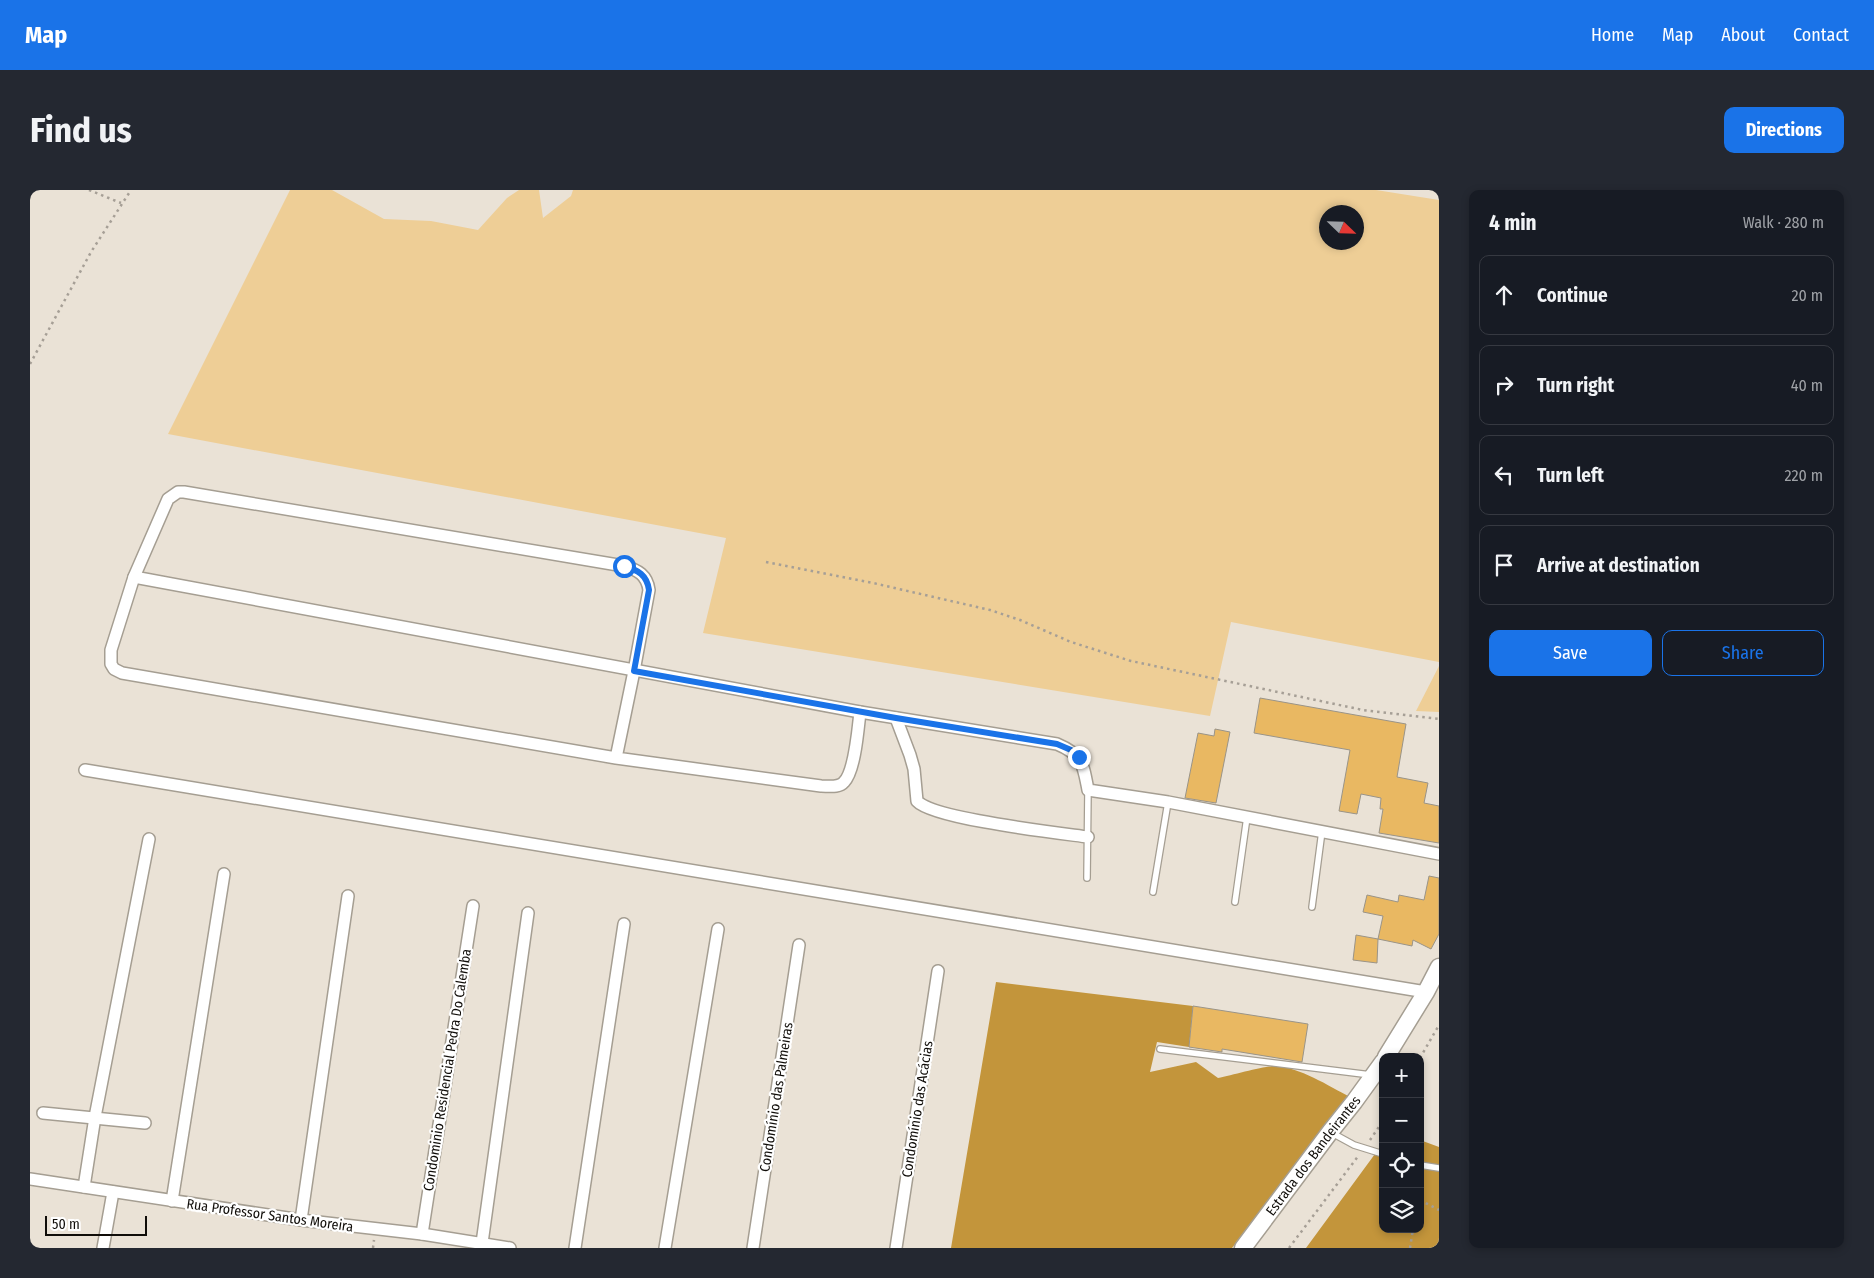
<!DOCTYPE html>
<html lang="en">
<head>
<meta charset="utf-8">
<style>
  body { margin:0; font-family:"Fira Sans Condensed",sans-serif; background:#242831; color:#f1f3f6 }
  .controls { position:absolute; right:15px; bottom:15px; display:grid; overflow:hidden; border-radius:10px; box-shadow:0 2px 8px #0003 }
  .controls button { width:45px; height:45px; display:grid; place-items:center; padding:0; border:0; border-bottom:1px solid #363941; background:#171b24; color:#f1f3f6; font:25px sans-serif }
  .compass { position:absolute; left:1289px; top:15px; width:45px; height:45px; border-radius:50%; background:#171b24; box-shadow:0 2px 8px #0003; rotate:113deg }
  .scale { position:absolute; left:15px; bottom:12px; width:102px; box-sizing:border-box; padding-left:5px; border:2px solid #100d09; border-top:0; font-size:14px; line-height:18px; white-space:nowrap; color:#100d09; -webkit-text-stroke:4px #fff; paint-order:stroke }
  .stop { position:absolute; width:15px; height:15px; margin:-11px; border:4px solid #1a73e8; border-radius:50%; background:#fff }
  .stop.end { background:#1a73e8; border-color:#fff; box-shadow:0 1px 5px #0008 }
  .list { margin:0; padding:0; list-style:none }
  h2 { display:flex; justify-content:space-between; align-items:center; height:65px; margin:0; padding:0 20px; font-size:21px }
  h2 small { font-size:16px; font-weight:400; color:#9ea1a6 }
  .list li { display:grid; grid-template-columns:32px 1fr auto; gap:15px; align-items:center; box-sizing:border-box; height:80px; margin:0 10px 10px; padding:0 10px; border:1px solid #363941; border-radius:10px }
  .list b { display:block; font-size:19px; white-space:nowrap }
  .list em { font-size:16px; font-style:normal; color:#9ea1a6 }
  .actions { display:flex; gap:10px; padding:15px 20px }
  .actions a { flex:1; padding:11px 0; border:1px solid #1a73e8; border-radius:10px; text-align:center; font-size:18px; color:#1a73e8 }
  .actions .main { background:#1a73e8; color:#fff }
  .icon { flex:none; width:28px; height:28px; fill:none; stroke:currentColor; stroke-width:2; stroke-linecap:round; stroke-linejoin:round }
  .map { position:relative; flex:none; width:1409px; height:1058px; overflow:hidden; border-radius:10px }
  header { display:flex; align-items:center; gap:30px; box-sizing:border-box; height:70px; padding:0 25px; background:#1a73e8; color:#fff }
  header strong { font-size:24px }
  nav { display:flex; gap:28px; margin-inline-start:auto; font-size:18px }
  .intro { display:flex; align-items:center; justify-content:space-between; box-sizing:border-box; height:120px; padding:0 30px }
  h1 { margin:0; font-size:35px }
  .button { padding:12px 22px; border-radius:10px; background:#1a73e8; color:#fff; font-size:18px; font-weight:700 }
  main { display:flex; gap:30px; padding:0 30px }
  aside { flex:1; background:#171b24; border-radius:10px; box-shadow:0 2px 8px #0003 }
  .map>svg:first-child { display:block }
</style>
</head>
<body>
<header>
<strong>Map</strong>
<nav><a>Home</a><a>Map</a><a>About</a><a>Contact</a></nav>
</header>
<div class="intro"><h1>Find us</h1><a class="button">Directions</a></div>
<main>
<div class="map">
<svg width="1409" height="1058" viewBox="0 0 1409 1058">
  <rect width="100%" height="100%" fill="#eae2d6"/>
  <g fill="#eece96" fill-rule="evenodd">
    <path d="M 260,0 L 302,0 L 354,29 L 401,31 L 448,40 L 477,8 L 489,0 L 509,0 L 513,28 L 541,6 L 543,0 L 1346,0 L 1409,10 L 1409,472 L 1201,432 L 1180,526 L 673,443 L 696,348 L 138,244 ZM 1296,22 L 1326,22 L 1326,52 L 1296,52 Z"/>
    <path d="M 1409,476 L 1409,522 L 1386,521 Z"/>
  </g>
  <g fill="#c3953b">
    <path d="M 966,792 L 1163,816 L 1159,857 L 1127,852 L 1120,882 L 1166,872 L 1188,888 C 1203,885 1232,876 1245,876 C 1269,877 1299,896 1320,907 L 1202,1058 L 921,1058 Z"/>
    <path d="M 1390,950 L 1409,957 L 1409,1058 L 1276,1058 L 1353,953 L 1353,1039 L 1390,1039 Z"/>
  </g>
  <g fill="#e9b862" stroke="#9a9488">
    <path d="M 1230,508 L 1376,534 L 1367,587 L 1398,593 L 1394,613 L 1409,616 L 1409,653 L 1349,643 L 1353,619 L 1350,619 L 1351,608 L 1331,604 L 1327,624 L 1309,621 L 1320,560 L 1224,543 Z"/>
    <path d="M 1185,539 L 1200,542 L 1186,613 L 1155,608 L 1168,543 L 1184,546 Z"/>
    <path d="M 1399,686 L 1409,688 L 1409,744 L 1401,759 L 1383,750 L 1382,756 L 1348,749 L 1353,726 L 1333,722 L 1337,705 L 1368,712 L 1369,705 L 1394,710 Z"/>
    <path d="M 1326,745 L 1348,749 L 1347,773 L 1323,770 Z"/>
    <path d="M 1163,816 L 1278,834 L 1272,872 L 1192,859 L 1192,862 L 1159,857 Z"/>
  </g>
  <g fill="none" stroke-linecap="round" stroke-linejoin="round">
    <g stroke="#a59e92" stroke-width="8">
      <g id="service">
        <path d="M 1057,688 L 1058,600"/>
        <path d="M 1123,702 L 1138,612"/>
        <path d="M 1205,712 L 1217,627"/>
        <path d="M 1282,717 L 1292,641"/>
        <path d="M 1130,859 L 1341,885"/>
        <path d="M 1302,943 L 1324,955 L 1353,964"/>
        <path d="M 1390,975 L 1409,978"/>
      </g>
    </g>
    <g stroke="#a59e92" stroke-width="14">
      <g id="minor">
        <path d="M 104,387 L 830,522 L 1027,554 C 1053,565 1053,574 1058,600 L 1138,612 L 1409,664"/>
        <path d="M 866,528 L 880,565 L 884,579 L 887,611 C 903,629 1029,643 1058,647"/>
        <path d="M 586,568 L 604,481 L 619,400 C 617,385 608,380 594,376 L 154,302 L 148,302 L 138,309 L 104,387 L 81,460 L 81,474 L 84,479 L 92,483 L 586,568 L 791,596 C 799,596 809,598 814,592 C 825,581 828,539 830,522"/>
        <path d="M 55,580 L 1396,802"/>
        <path d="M 13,923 L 115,933"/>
        <path d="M 0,989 L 271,1030 L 392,1044 L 480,1058"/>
        <path d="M 54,997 L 65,927 L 119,649"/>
        <path d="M 142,1011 L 194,684"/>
        <path d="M 271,1030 L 318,706"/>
        <path d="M 392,1044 L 443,716"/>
        <path d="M 452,1053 L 498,723"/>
        <path d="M 73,1058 L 83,1002"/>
        <path d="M 545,1058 L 594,734"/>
        <path d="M 635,1058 L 688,739"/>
        <path d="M 723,1058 L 769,755"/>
        <path d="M 866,1058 L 908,781"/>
      </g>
    </g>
    <g stroke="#a59e92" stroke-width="19">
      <g id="secondary">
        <path d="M 1356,867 L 1396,802 L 1409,777"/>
        <path id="s1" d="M 1213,1058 L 1300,942 L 1324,912 L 1353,872"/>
      </g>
    </g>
    <g stroke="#a69f96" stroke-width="2.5" stroke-dasharray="2.5 4" stroke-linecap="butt">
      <path d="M 59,0 L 91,13"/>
      <path d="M 0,174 L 61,62 L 101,0"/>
      <path d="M 736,372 L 843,393 L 960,420 L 990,430 L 1041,452 L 1101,471 L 1333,520 L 1409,529"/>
      <path d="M 1390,868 L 1409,835"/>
      <path d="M 1340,950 L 1353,931"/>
      <path d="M 1390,1010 L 1409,1020"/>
      <path d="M 343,1058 L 344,1050"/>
      <path d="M 1259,1058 L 1329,965"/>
      <path d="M 1380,1058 L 1383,1039"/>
    </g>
    <use href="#service" stroke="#fff" stroke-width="5.5"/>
    <use href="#minor" stroke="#fff" stroke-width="11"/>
    <use href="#secondary" stroke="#fff" stroke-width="16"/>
  </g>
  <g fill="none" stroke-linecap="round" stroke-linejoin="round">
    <path stroke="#1a73e8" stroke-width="6" d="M 594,376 C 608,380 617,385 619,400 L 604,481 L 866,528 L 1027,554 L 1041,560 L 1049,567"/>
  </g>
  <g text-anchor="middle" stroke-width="4.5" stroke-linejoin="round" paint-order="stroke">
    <g font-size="14" fill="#100d09" stroke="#fff">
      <text transform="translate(417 880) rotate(-81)" y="5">Condominio Residencial Pedra Do Calemba</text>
      <text transform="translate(746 907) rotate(-81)" y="5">Condomínio das Palmeiras</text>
      <text transform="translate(887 919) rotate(-81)" y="5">Condomínio das Acácias</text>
      <text dy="5" stroke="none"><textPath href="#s1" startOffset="116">Estrada dos Bandeirantes</textPath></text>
      <text transform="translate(240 1025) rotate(8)" y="5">Rua Professor Santos Moreira</text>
    </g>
  </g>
</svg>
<div class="controls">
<button>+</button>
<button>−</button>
<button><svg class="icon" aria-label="locate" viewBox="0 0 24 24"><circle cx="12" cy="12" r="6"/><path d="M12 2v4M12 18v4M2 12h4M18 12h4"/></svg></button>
<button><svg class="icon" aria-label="layers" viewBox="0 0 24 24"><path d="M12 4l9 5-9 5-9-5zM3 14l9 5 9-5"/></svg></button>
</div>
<svg class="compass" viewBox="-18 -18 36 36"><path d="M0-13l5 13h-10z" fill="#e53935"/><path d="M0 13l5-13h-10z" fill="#9ea1a6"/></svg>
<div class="scale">50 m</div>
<div class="stop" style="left:594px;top:376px"></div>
<div class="stop end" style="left:1049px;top:567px"></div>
</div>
<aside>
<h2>4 min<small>Walk · 280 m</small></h2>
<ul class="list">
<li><svg class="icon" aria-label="ahead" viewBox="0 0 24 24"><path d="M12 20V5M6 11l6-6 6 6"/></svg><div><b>Continue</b></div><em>20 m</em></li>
<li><svg class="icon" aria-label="right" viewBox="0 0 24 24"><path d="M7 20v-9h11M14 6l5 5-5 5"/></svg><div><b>Turn right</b></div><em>40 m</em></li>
<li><svg class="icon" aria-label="left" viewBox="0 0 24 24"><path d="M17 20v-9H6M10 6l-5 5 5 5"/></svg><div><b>Turn left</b></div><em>220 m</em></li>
<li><svg class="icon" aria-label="arrive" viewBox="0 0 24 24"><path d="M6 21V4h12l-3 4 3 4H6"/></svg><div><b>Arrive at destination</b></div></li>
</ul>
<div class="actions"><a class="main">Save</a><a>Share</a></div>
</aside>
</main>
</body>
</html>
